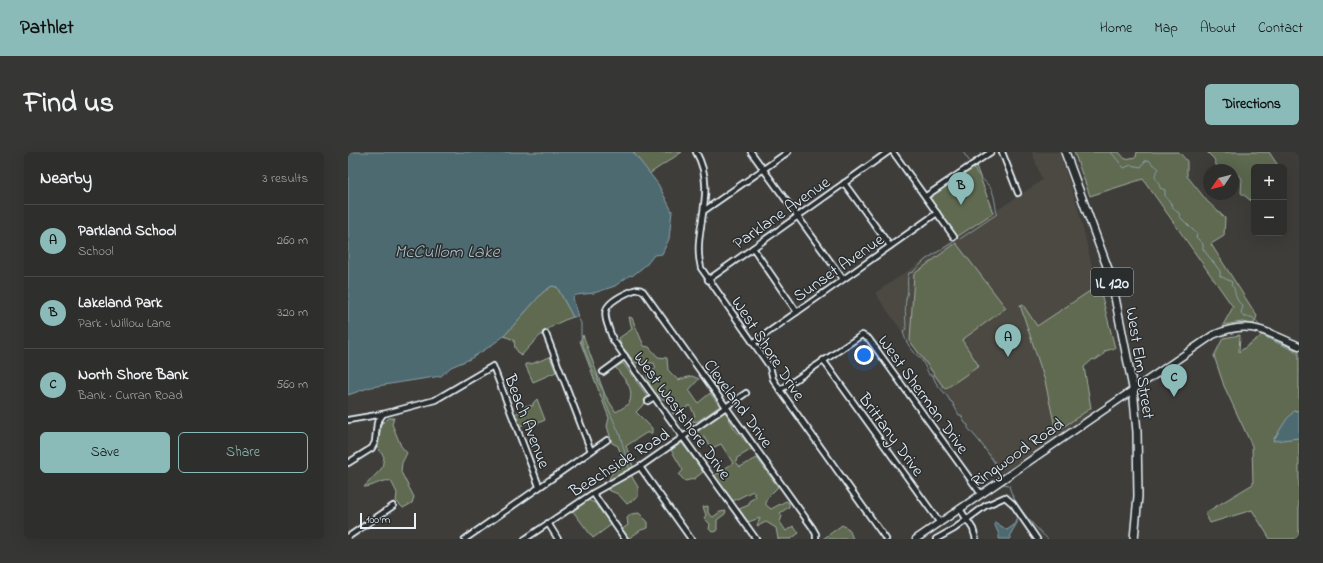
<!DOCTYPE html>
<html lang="en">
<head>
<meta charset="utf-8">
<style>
  body { margin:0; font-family:"Indie Flower",sans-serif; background:#363634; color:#f1f3f6 }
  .controls { position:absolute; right:12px; top:12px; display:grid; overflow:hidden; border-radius:6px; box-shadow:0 4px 16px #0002 }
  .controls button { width:36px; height:36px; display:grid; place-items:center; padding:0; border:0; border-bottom:1px solid #494a48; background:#2e2e2c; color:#f1f3f6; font:20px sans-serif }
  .compass { position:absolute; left:855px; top:12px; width:36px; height:36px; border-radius:50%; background:#2e2e2c; box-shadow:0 4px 16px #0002; rotate:235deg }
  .scale { position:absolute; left:12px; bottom:10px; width:56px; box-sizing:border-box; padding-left:4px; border:2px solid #e8f1f8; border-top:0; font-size:11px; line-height:14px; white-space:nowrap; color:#e8f1f8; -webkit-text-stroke:3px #2a2d2e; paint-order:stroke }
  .you { position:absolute; left:516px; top:203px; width:14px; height:14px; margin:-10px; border:3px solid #fff; border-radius:50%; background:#1a73e8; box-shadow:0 0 0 6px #1a73e833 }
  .badge { display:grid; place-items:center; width:26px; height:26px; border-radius:50%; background:#8bbbb9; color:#111; font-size:13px; font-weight:700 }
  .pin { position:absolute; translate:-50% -33px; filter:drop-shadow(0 1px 2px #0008) }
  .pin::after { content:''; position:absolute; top:21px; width:14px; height:12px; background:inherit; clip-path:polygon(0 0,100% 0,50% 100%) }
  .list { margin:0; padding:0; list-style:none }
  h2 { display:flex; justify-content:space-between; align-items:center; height:52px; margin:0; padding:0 16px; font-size:17px }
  h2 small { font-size:13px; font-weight:400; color:#a7a8a9 }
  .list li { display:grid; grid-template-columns:26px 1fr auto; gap:12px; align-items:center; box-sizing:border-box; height:72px; padding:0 16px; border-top:1px solid #494a48 }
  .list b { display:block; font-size:15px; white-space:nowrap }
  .list p { margin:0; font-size:13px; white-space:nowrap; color:#a7a8a9 }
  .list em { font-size:13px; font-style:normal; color:#a7a8a9 }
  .actions { display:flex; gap:8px; padding:12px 16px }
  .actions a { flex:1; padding:9px 0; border:1px solid #8bbbb9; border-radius:6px; text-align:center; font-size:14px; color:#8bbbb9 }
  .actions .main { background:#8bbbb9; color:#111 }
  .map { position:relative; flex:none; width:951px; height:387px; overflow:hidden; border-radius:6px }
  header { display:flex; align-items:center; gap:24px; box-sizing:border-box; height:56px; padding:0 20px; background:#8bbbb9; color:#111 }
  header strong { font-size:19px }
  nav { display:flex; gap:22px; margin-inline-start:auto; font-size:14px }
  .intro { display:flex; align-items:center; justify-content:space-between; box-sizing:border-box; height:96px; padding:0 24px }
  h1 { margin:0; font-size:28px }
  .button { padding:10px 18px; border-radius:6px; background:#8bbbb9; color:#111; font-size:14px; font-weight:700 }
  main { display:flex; gap:24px; padding:0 24px }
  aside { flex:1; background:#2e2e2c; border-radius:6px; box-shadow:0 4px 16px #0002 }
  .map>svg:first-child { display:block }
</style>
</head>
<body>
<header>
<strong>Pathlet</strong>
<nav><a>Home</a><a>Map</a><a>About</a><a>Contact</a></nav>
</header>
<div class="intro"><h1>Find us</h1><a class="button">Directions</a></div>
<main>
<aside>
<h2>Nearby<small>3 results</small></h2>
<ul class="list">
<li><span class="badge">A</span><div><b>Parkland School</b><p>School</p></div><em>260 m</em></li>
<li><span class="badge">B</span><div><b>Lakeland Park</b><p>Park · Willow Lane</p></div><em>320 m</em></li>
<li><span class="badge">C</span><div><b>North Shore Bank</b><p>Bank · Curran Road</p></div><em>560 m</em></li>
</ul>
<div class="actions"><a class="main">Save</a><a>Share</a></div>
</aside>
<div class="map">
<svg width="951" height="387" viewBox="0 0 951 387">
  <rect width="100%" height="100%" fill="#3e3d3a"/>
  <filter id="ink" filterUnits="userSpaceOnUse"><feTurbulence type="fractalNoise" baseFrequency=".025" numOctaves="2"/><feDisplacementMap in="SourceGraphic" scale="8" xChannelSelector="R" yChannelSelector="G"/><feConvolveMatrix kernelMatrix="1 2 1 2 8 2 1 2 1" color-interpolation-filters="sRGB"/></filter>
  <g filter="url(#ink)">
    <path fill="#4c4842" d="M 684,0 L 711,0 L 730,56 L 763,193 L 735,216 L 743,263 L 655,324 L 527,141 L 694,28 Z"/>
    <g fill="#5f6a51" stroke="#a4aea4">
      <path d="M 285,0 L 334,0 L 301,22 Z"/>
      <path d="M 726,0 L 771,0 L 777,7 L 788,5 L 789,0 L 831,0 L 839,9 L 839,24 L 859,49 L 877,66 L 876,84 L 863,92 L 909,164 L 906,172 L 894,170 L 875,173 L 885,155 L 795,27 L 742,44 Z"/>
      <path d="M 859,0 L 921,0 L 931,15 L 906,15 L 906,51 L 893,41 L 894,26 L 885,20 L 885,18 L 870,18 L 866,7 Z"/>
      <path d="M 627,11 L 645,61 L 607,86 L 578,44 Z"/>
      <path d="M 608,91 L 658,156 L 614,188 L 631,214 L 597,237 L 562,189 L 566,122 Z"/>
      <path d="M 751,133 L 767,196 L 757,199 L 755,203 L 747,208 L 745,207 L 736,215 L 743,256 L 708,280 L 697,229 L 672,153 L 675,153 L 689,174 Z"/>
      <path d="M 204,134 L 209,135 L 225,165 C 200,173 190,185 173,204 L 167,196 L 166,188 L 156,184 L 195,140 Z"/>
      <path d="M 281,165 L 284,166 L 296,194 L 301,195 L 310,205 L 319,206 L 320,218 L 330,228 L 344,224 L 351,227 L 341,238 L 350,251 L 362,241 L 372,254 L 350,269 L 341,270 L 340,267 L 347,264 L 342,253 L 327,263 L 324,261 L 329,255 L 329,250 C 313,250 300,240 299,223 L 308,216 L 306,211 L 287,211 L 273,193 L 271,186 L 284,177 Z"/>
      <path d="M 235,183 L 257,243 L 268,260 L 281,252 C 287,235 277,229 267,215 L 275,211 L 300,245 L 297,251 L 288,260 L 304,276 L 304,281 L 298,281 L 278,294 L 285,314 L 284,325 L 290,335 L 290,345 L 279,352 L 270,342 L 260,338 C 260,326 262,321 272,315 L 273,303 L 270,294 L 264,291 L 259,274 L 261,266 L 232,189 Z"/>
      <path d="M 892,183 L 891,200 L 914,183 L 951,199 L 951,259 L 946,259 L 925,288 L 951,286 L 951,387 L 922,387 L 904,358 L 862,371 L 857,361 L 905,332 L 904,294 L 876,234 L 866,204 L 875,186 Z"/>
      <path d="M 202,205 L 208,220 L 185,230 L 177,212 L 183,212 Z"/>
      <path d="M 189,247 L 197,268 L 188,272 L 181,270 L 172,274 L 167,262 C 174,258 175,252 185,254 L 185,251 Z"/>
      <path d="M 377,259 L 386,276 L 404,297 L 389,306 L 388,310 L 392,315 L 409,306 L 430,335 L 418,347 L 418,353 L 423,357 L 438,349 L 441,351 L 441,355 L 432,361 L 434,364 L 432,370 L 438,379 L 445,374 L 451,381 L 443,387 L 430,387 L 428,376 L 418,370 L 410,374 L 409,373 L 412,366 L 400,370 L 391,357 L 401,353 L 401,349 L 408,345 L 405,339 L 385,349 L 366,324 L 385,311 L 373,292 L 364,296 L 356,285 L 349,285 L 346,281 Z"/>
      <path d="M 41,266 L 46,266 L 44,272 L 53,294 L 59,301 L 54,311 L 53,320 L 66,345 L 64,351 L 55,356 L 48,349 L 49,341 L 43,329 C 33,327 26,335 16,335 L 34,316 L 36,305 L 30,296 L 33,272 Z"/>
      <path d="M 334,291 L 355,320 L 346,327 L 337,329 L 331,323 L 335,318 L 323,298 Z"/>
      <path d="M 240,348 L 247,351 L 263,373 L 245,386 L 224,358 Z"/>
      <path d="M 360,354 L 360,361 L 365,365 L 372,360 L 378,359 L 377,362 L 369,368 L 369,379 L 364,380 L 361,377 L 362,372 L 356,366 L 358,363 L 355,355 Z"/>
      <path d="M 291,361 L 300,370 L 300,376 L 293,378 L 280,387 L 273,378 L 280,373 L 279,366 L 283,362 Z"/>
      <path d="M 494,373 L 501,377 L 505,387 L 475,387 Z"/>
    </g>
    <g fill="#4d6a71" stroke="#8ba0a7">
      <path d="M 0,0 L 285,0 L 310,32 L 324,59 L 321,87 L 314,102 L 306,103 L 299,112 L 284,124 L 282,123 L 267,134 L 246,141 L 228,143 L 225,146 L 230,165 L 225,165 L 209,135 L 204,134 L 195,140 L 156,184 L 141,195 L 122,207 L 103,215 L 93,224 L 23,235 L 0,243 Z"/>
      <path d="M 946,259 L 951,259 L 951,286 L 925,289 L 938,268 Z"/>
      <path d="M 669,366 L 669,371 L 663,381 L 662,387 L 651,387 C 652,380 646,376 647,370 L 659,378 L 666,373 Z"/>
    </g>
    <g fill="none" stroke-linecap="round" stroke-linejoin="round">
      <g stroke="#8ba0a7" stroke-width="1">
        <path d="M 615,0 L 622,10"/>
        <path d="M 763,0 L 776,16 L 783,13 L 793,15 L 797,9 L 801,8 C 804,13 808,13 811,17 C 802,26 811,27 812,36 L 817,38 L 817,45 C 824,49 824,58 831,61 L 832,65 L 849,82 L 848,85 L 855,92 L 855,97 L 872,119 L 872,124 L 884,130 L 883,133 L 886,136 C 887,143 889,150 895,154 L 893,161 L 896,165 L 904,165 L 914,176"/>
        <path d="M 612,87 L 649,62 C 647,53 647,41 641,34 C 636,28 629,23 625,16"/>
        <path d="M 607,89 L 577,108 L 565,120 L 561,121 C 558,128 561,136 559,143 C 556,154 558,165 558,177 L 555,179 C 557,191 566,201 573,207 C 575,210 580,220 581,223 L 585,223 C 586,233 599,241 602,249 L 604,250 L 611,263 L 613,263 L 617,271 L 620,273 L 620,276 L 632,290 L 647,311 L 650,321"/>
        <path d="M 229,164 L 233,171 L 233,184 L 235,193 L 246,221 L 249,224 L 250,230 L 256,240 L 256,247 L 272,283 L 281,316"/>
        <path d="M 916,181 L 917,185 L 947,199 L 951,203"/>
        <path d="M 655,332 L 661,333 C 663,349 688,377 700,387"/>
      </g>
      <g stroke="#e8f1f8" stroke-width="8">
        <g id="street">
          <path d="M 348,0 C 371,41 343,78 353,116 L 422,215 L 425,227 L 432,238 L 538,387"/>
          <path d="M 403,0 L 495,127"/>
          <path d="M 545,0 L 606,85"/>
          <path d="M 654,0 L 670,41"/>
          <path d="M 496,31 L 542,94"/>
          <path d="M 578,44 L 643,0"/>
          <path d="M 357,58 L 440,0"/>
          <path d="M 405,96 L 449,160"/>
          <path d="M 360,128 L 540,0"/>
          <path d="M 198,182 L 243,299"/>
          <path d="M 405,191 L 589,61"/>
          <path d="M 475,208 L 592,371"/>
          <path d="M 255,220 L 277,204"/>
          <path d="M 432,238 L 514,183 L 521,187 L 633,342"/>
          <path d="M 300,249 L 306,245"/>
          <path d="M 0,268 L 35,262 L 87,248 L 145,214 L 191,334"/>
          <path d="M 0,311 L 24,296 L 27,290 L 29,271 L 35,262"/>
          <path d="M 292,315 L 343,387"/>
          <path d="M 245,341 L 277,387"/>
          <path d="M 612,357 L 625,377 L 628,387"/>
          <path d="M 200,371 L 210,387"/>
          <path d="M 0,385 L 45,354"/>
          <path d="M 117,387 L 259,288"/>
          <path d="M 177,387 L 245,341 L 292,315 L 398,241"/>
          <path d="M 408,387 L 265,188 C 256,163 250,155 277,142 C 284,139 289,135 295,139 L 464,375 L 468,382 L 468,387"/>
          <path d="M 588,387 L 606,377 L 637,354 L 657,345 L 665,352 L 689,387"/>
        </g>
      </g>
      <g stroke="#e8f1f8" stroke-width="9">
        <path id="secondary" d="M 568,387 L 865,183 C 901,167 917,179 951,194"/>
      </g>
      <g stroke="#e8f1f8" stroke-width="10">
        <path id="primary" d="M 717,0 L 763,125 L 785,236 L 789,280 L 790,344 L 786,387"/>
      </g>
      <use href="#street" stroke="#2a2d2e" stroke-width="4.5"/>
      <use href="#secondary" stroke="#2a2d2e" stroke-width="6"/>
      <use href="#primary" stroke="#2a2d2e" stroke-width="7"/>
    </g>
  </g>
  <g text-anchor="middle" stroke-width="3" stroke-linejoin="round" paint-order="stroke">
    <rect fill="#2a2d2e" stroke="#afb6bb" stroke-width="1" x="743" y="116" width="42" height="28" rx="3"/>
    <g font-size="16" font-weight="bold" fill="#e8f1f8">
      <text x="764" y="136">IL 120</text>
    </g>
    <g font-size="17" fill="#e8f1f8" stroke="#2a2d2e">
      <text transform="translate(433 60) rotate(-35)" y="6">Parklane Avenue</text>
      <text transform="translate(490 115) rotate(-35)" y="6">Sunset Avenue</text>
      <text transform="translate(421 196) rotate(57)" y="6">West Shore Drive</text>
      <text transform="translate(793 211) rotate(81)" y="6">West Elm Street</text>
      <text transform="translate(576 242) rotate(54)" y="6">West Sherman Drive</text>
      <text transform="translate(391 251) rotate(54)" y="6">Cleveland Drive</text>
      <text transform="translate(335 263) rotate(54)" y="6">West Westshore Drive</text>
      <text transform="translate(180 269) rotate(69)" y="6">Beach Avenue</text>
      <text transform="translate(544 282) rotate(54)" y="6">Brittany Drive</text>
      <text transform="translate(669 300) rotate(-35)" y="6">Ringwood Road</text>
      <text transform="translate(271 310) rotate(-32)" y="6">Beachside Road</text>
    </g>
    <g font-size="18" font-style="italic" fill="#aabbc2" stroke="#2a2d2e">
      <text x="99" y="105">McCullom Lake</text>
    </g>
  </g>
</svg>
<div class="controls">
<button>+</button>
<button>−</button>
</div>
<svg class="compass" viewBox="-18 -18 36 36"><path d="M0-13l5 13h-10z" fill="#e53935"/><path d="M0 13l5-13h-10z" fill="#a7a8a9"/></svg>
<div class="scale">100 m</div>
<div class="you"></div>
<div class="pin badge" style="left:660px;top:205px">A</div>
<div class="pin badge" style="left:613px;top:53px">B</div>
<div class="pin badge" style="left:826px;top:245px">C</div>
</div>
</main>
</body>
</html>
